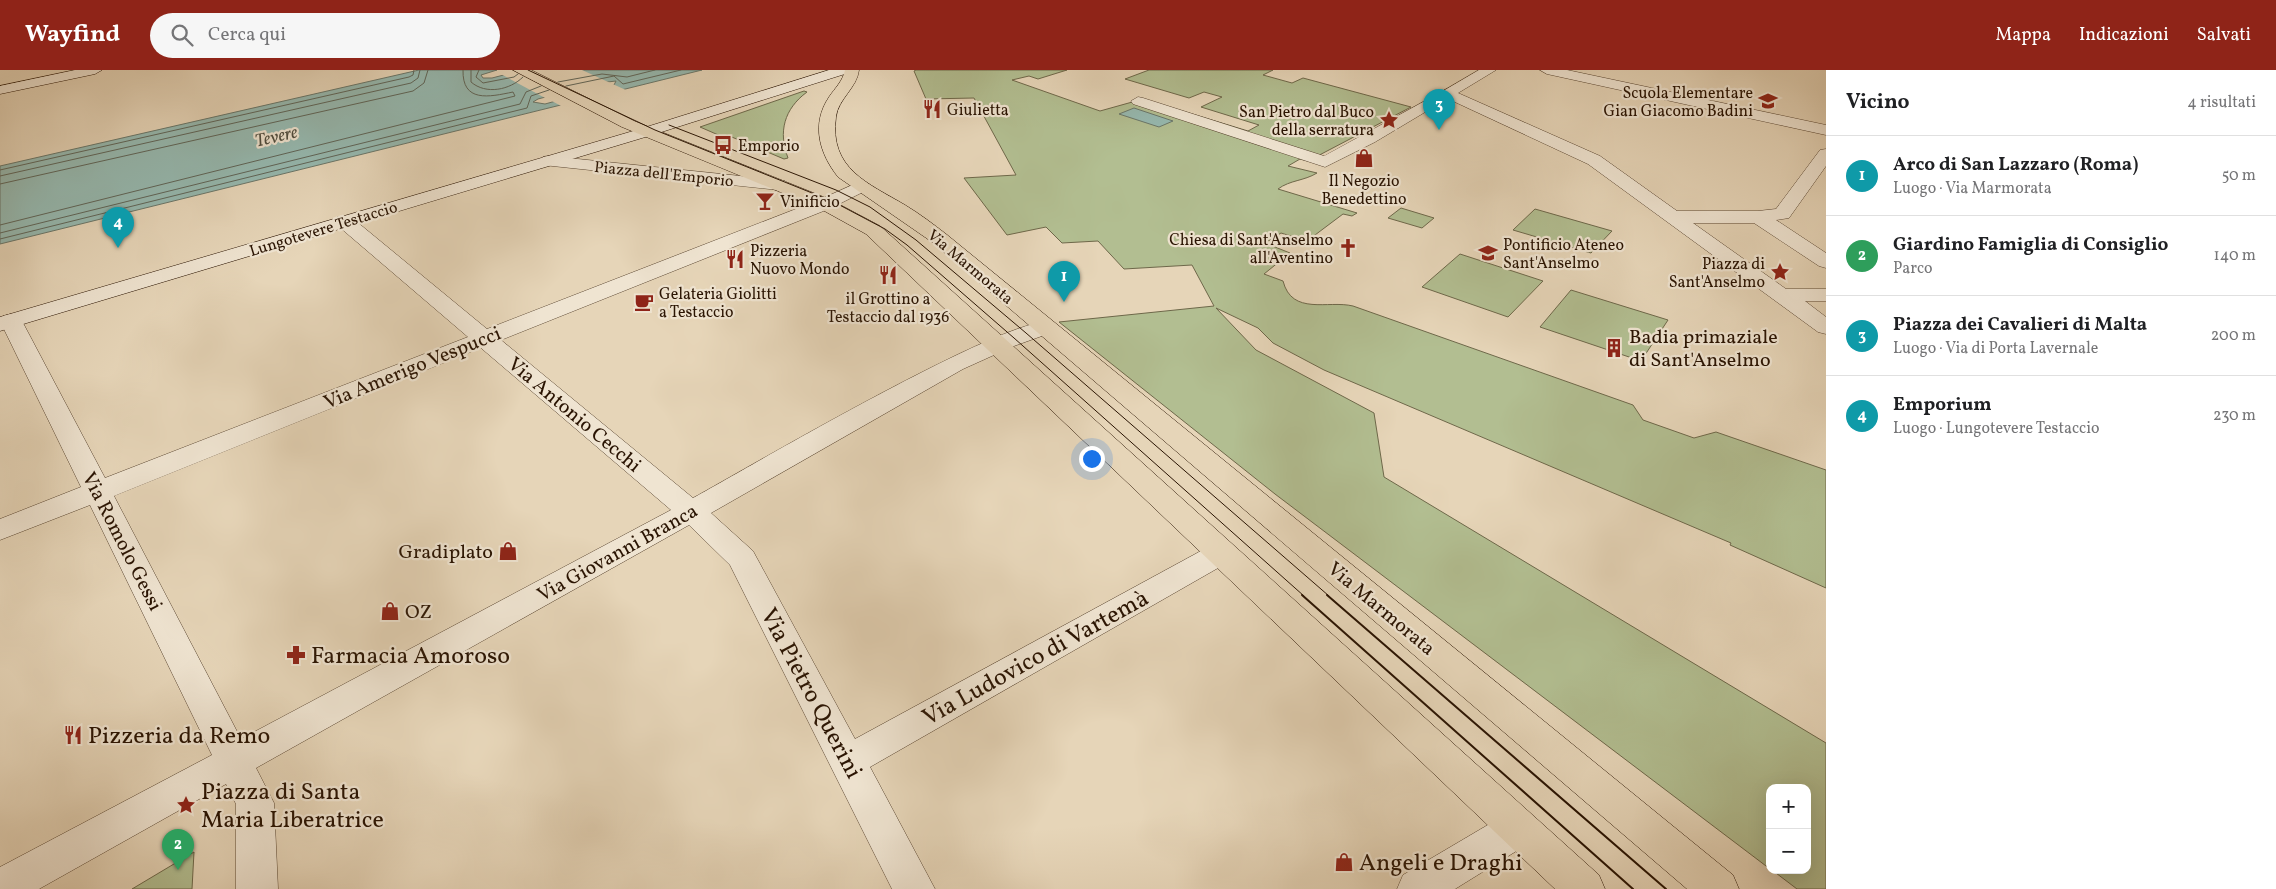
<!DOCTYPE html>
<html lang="it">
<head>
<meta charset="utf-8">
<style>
  body { margin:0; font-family:Vollkorn,serif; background:#f6f6f6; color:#202124 }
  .controls { position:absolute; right:15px; bottom:15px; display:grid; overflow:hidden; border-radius:10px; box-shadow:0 5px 20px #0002 }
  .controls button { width:45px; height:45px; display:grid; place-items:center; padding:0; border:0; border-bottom:1px solid #e0e0e0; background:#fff; color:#202124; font:25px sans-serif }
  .you { position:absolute; left:1091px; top:388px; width:18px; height:18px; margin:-12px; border:4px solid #fff; border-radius:50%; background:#1a73e8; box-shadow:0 0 0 8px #1a73e833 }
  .badge { display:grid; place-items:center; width:32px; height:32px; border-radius:50%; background:#8f2418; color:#fff; font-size:16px; font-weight:700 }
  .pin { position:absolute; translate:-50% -41px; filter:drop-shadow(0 1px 2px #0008) }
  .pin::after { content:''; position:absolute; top:26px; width:18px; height:15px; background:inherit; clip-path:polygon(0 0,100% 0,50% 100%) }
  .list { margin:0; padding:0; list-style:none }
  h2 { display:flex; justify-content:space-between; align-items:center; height:65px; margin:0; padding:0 20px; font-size:21px }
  h2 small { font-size:16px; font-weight:400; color:#757577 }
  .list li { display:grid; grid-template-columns:32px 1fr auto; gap:15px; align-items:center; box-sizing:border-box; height:80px; padding:0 20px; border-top:1px solid #e0e0e0 }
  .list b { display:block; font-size:19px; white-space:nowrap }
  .list p { margin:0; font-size:16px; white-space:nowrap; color:#757577 }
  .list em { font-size:16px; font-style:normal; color:#757577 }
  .icon { flex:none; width:28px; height:28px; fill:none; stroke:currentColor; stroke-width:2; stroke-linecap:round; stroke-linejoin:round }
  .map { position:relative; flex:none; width:1826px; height:819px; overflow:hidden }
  header { display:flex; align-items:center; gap:30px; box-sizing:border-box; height:70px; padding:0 25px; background:#8f2418; color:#fff }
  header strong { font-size:24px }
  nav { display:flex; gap:28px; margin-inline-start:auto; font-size:18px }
  .search { width:350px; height:45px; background:#f6f6f6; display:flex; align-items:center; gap:12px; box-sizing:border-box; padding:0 18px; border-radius:28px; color:#757577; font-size:19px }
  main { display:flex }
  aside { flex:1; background:#fff }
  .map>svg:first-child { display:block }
</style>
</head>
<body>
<header>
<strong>Wayfind</strong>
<div class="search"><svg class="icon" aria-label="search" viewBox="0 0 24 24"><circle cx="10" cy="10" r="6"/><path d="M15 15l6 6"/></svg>Cerca qui</div>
<nav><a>Mappa</a><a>Indicazioni</a><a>Salvati</a></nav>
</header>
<main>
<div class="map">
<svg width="1826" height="819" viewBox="0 0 1826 819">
  <rect width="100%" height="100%" fill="#e6d5b8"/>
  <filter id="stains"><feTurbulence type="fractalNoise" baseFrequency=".004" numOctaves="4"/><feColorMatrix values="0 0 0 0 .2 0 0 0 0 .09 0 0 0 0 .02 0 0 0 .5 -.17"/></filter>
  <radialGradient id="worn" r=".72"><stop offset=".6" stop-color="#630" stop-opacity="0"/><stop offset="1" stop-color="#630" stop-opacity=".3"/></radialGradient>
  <g fill="#b2be91" stroke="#6e684a">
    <path d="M 916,0 L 1067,0 L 1038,9 L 1029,6 L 1012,10 L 1100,41 L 1143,29 L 1248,61 L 1259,55 L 1201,37 L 1222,27 L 1204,22 L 1189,28 L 1125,9 L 1149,0 L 1273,0 L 1263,5 L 1292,13 L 1303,8 L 1411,37 L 1308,91 L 1300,89 L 1288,96 L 1317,103 C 1304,111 1290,110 1278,119 L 1357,143 L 1352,146 L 1343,144 L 1307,171 L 1281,163 L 1265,173 L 1290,183 L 1264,204 L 1283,211 C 1292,246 1328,230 1353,236 L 1633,335 L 1643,350 L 1694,368 L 1716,362 L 1826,400 L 1826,518 L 1730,475 L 1731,473 L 1324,300 L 1273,273 L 1258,258 L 1216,238 L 1256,280 L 1374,343 L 1384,407 L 1826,673 L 1826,819 L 1797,819 L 1772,800 L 1807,800 L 1807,718 L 1770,718 L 1770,799 L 1275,424 L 1059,252 L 1214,236 L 1192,195 L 1124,199 L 1098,171 L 1062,173 L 1046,157 L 1007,165 L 964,108 L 1016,105 L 974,28 L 926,29 L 914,1 Z"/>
    <path d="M 804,21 L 807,22 C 784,39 778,62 788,88 L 784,89 L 727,65 L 723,67 L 700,57 Z"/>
    <path d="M 1401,138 L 1434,148 L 1422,158 L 1388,148 Z"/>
    <path d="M 1535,139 L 1612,161 L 1591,183 L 1513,160 Z"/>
    <path d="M 1460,184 L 1543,211 L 1508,247 L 1422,217 Z"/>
    <path d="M 1571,220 L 1668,250 L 1641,291 L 1540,257 Z"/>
    <path d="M 194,782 L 192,819 L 132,819 Z"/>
  </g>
  <g fill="#96b9b0" stroke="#6a776a" fill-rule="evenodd">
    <path d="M 419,0 L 497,0 L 481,5 L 483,8 L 492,8 L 523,0 L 702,0 L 0,174 L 0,96 ZM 616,11 L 614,15 L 545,34 L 533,32 L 538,29 L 599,13 Z"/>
    <path d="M 1134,38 L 1173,51 L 1159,57 L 1119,44 Z"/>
  </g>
  <path fill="#e6d5b8" d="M 512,0 L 582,0 L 628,21 L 563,37 L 550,30 L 608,14 L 547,29 L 499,3 Z"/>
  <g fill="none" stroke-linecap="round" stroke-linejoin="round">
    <g stroke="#606659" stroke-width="1">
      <path d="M 471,0 L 471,12 C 486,25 510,20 523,7"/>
      <path d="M 479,0 L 476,7 L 483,13 L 514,7 L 518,4"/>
      <path d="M 558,12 L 602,4 L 627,7 L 655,0"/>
      <path d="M 566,16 L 614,6 L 623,14 L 681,0"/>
      <path d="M 0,100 L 409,7 L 413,5 L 414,0"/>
      <path d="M 0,106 L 411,13 L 418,8 L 420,0"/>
      <path d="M 0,114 L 413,21 L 424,13 L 428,0"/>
      <path d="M 0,155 L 515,26 L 513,22 C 489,27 462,33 463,0"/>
      <path d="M 0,163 L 520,34 L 526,22 L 541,16"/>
      <path d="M 0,169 L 527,38 L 531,26 L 549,20"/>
    </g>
    <g stroke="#584430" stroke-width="1">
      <path id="pedestrian" d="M 1447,19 L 1454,23 L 1452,26 L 1375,72 L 1325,97 L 1133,34 L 1131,31 L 1138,27 L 1143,28 L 1324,86 Z"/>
    </g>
    <g stroke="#584430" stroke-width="1">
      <g id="minor">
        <path d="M 1479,0 L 1496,0 L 1458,23 L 1600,86 L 1677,141 L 1758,141 L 1776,139 L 1820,80 L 1826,79 L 1826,96 L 1789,148 L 1776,150 L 1826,183 L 1826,198 L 1819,196 L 1754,153 L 1693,153 L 1786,219 L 1826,219 L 1826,231 L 1805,231 L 1826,247 L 1826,264 L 1818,262 L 1588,94 L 1442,26 L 1440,23 Z"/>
        <path d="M 1540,0 L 1567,0 L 1826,55 L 1826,65 L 1547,4 Z"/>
        <path d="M 549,86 L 779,110 L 785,111 L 788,115 L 785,119 L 779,120 L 543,95 L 541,91 L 543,87 Z"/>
        <path d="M 859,112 L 865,113 L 868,117 L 865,121 L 831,138 L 501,270 L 693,428 C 746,399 1012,242 1053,252 L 1056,257 L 1053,262 L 1014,276 L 963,299 L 711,443 L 753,481 L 855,669 L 1210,476 L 1221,473 L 1232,476 L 1236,483 L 1232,490 L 870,697 L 935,819 L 892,819 L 730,495 L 689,455 L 256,698 L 274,733 L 278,819 L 236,819 L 236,734 L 226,714 L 39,819 L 0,819 L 0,797 L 212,685 L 90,435 L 0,470 L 0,449 L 81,417 L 0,251 L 3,246 L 11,244 L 19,246 L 22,251 L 105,408 L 468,267 L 337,155 L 335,151 L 337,147 L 351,147 L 487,259 L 819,130 ZM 481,278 L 671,440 L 241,669 L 114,426 Z"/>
        <path d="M 1517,741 L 1531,746 L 1537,759 L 1531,772 L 1455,819 L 1397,819 L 1403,805 L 1503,746 Z"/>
      </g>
    </g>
    <g stroke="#291302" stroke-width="1">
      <g id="secondary">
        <path d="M 75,0 L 102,0 L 95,4 L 0,24 L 0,16 Z"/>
        <path d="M 829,0 L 850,0 L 848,3 L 652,65 L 0,261 L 0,247 L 640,59 Z"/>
      </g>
    </g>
    <g stroke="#291302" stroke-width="1">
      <g id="primary">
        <path d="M 513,0 L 531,0 L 634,51 L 831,130 L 880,156 L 1599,805 L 1605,819 L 1555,819 L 866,164 L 819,138 L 622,57 Z"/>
        <path d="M 845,0 L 859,0 C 857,18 838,29 836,47 C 829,99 868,113 905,135 C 920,144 933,154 946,164 L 1733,805 L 1739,819 L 1687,819 L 932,172 L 838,107 C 819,83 811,54 829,27 C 835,18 843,11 845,0 Z"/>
      </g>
    </g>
    <use href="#pedestrian" fill="#efe4d1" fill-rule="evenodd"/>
    <use href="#minor" fill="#efe4d1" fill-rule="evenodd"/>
    <use href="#secondary" fill="#efe4d1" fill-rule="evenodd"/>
    <use href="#primary" fill="#e6d5b8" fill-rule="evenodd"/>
    <g stroke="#291302" stroke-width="1">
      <path d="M 528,0 L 655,60 L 832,131 L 885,159 L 907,175 L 1014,268 L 1304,526"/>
      <path d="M 669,55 L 836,120 L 870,137 L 916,170 L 1026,263 L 1329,526"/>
    </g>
    <g stroke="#291302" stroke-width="2">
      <path d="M 1302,525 L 1633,819"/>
      <path d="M 1327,525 L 1666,819"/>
    </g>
  </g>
  <defs>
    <g id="school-bare" transform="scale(1.5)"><path d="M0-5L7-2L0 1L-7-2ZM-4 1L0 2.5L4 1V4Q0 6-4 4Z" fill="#8f2418" stroke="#efe4d1" stroke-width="2.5" paint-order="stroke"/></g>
    <g id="restaurant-bare" transform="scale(1.5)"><path d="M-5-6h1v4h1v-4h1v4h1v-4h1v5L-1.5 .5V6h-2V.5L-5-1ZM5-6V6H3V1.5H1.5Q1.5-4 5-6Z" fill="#8f2418" stroke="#efe4d1" stroke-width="2.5" paint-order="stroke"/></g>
    <g id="sight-bare" transform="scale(1.5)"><path d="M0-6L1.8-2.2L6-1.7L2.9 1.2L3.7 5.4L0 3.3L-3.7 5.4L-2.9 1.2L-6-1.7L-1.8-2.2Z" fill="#8f2418" stroke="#efe4d1" stroke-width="2.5" paint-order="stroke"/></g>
    <g id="bus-bare" transform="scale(1.5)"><path d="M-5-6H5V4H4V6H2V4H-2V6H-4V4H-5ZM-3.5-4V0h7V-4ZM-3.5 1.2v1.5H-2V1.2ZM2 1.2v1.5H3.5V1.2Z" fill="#8f2418" stroke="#efe4d1" stroke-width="2.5" paint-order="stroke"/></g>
    <g id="shop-bare" transform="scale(1.5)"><path d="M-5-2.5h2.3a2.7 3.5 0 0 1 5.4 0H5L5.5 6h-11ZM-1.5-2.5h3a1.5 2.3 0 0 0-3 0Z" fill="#8f2418" stroke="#efe4d1" stroke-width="2.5" paint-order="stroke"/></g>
    <g id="bar-bare" transform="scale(1.5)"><path d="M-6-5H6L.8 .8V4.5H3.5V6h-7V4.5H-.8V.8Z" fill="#8f2418" stroke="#efe4d1" stroke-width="2.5" paint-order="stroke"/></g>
    <g id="church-bare" transform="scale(1.5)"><path d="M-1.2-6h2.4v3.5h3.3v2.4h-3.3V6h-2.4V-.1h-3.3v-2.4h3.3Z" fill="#8f2418" stroke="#efe4d1" stroke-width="2.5" paint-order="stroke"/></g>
    <g id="university-bare" transform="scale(1.5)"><path d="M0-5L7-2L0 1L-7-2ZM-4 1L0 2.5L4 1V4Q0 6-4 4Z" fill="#8f2418" stroke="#efe4d1" stroke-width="2.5" paint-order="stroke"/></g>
    <g id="cafe-bare" transform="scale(1.5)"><path d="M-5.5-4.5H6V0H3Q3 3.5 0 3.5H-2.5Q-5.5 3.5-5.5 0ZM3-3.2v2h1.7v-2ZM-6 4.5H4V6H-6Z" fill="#8f2418" stroke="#efe4d1" stroke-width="2.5" paint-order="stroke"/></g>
    <g id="building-bare" transform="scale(1.5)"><path d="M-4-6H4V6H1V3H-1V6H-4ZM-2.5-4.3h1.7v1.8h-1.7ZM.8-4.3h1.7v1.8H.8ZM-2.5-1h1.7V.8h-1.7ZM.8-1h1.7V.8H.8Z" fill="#8f2418" stroke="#efe4d1" stroke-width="2.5" paint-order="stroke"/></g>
    <g id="pharmacy-bare" transform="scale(1.5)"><path d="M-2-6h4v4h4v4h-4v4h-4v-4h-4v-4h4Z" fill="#8f2418" stroke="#efe4d1" stroke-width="2.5" paint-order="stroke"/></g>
  </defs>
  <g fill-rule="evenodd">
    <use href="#school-bare" x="1768" y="31"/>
    <use href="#restaurant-bare" x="932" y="39"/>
    <use href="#sight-bare" x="1389" y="50"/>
    <use href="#bus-bare" x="723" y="75"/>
    <use href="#shop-bare" x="1364" y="88"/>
    <use href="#bar-bare" x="765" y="131"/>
    <use href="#church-bare" x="1348" y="178"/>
    <use href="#university-bare" x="1488" y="183"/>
    <use href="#restaurant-bare" x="735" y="189"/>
    <use href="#sight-bare" x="1780" y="202"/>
    <use href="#restaurant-bare" x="888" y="205"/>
    <use href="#cafe-bare" x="644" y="232"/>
    <use href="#building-bare" x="1614" y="278"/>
    <use href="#shop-bare" x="508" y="481"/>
    <use href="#shop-bare" x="390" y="541"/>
    <use href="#pharmacy-bare" x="296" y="585"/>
    <use href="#restaurant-bare" x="73" y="665"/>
    <use href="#sight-bare" x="186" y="735"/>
    <use href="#shop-bare" x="1344" y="792"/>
  </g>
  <g text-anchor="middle" stroke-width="4.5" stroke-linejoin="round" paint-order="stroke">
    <g font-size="16" fill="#291302" stroke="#efe4d1" text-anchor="start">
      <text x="1753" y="28" text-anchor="end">Scuola Elementare<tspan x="1753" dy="18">Gian Giacomo Badini</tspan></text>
      <text x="947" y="45">Giulietta</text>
      <text x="1374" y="47" text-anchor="end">San Pietro dal Buco<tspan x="1374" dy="18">della serratura</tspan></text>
      <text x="738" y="81">Emporio</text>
      <text x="1364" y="116" text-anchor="middle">Il Negozio<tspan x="1364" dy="18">Benedettino</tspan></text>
      <text x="780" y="137">Vinificio</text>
      <text x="1333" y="175" text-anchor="end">Chiesa di Sant'Anselmo<tspan x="1333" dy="18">all'Aventino</tspan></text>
      <text x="1503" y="180">Pontificio Ateneo<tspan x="1503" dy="18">Sant'Anselmo</tspan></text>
      <text x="750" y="186">Pizzeria<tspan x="750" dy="18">Nuovo Mondo</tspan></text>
      <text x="1765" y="199" text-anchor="end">Piazza di<tspan x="1765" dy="18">Sant'Anselmo</tspan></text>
      <text x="659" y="229">Gelateria Giolitti<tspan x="659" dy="18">a Testaccio</tspan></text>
      <text x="888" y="234" text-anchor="middle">il Grottino a<tspan x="888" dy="18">Testaccio dal 1936</tspan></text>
    </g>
    <g font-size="16" fill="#291302" stroke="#efe4d1">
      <text transform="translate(664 103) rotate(6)" y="6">Piazza dell'Emporio</text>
      <text transform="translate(323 158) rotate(-17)" y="6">Lungotevere Testaccio</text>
      <text transform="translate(971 196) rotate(40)" y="6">Via Marmorata</text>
    </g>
    <g font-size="18" font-style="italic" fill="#4f4d3f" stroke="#efe4d1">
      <text transform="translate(276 66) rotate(-13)" y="6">Tevere</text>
    </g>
    <g font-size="20" fill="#291302" stroke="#efe4d1" text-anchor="start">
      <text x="1629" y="273">Badia primaziale<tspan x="1629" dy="23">di Sant'Anselmo</tspan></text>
      <text x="493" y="488" text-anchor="end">Gradiplato</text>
      <text x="405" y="548">OZ</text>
    </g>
    <g font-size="20" fill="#291302" stroke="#efe4d1">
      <text transform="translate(412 297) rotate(-22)" y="7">Via Amerigo Vespucci</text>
      <text transform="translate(575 344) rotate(40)" y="7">Via Antonio Cecchi</text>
      <text transform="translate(123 471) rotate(63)" y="7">Via Romolo Gessi</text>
      <text transform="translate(617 482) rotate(-29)" y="7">Via Giovanni Branca</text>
      <text transform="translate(1382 538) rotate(40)" y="7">Via Marmorata</text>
    </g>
    <g font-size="24" fill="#291302" stroke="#efe4d1" text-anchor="start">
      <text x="311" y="593">Farmacia Amoroso</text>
      <text x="88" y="673">Pizzeria da Remo</text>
      <text x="201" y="729">Piazza di Santa<tspan x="201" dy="28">Maria Liberatrice</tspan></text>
      <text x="1359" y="800">Angeli e Draghi</text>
    </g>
    <g font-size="24" fill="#291302" stroke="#efe4d1">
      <text transform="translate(1035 587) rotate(-29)" y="8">Via Ludovico di Vartemà</text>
      <text transform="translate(812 623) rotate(62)" y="8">Via Pietro Querini</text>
    </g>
  </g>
  <rect width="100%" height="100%" filter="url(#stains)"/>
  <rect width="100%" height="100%" fill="url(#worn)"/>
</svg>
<div class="controls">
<button>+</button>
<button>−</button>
</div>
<div class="you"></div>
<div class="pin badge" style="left:1064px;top:232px;background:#0f9aa8">1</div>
<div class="pin badge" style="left:178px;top:800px;background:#2e9e5b">2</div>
<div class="pin badge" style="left:1439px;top:60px;background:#0f9aa8">3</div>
<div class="pin badge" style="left:118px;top:178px;background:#0f9aa8">4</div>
</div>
<aside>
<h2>Vicino<small>4 risultati</small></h2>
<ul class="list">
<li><span class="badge" style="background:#0f9aa8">1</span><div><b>Arco di San Lazzaro (Roma)</b><p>Luogo · Via Marmorata</p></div><em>50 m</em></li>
<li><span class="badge" style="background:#2e9e5b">2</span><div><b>Giardino Famiglia di Consiglio</b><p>Parco</p></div><em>140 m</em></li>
<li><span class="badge" style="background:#0f9aa8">3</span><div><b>Piazza dei Cavalieri di Malta</b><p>Luogo · Via di Porta Lavernale</p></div><em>200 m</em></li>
<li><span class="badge" style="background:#0f9aa8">4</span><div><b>Emporium</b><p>Luogo · Lungotevere Testaccio</p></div><em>230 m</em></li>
</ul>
</aside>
</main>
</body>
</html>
